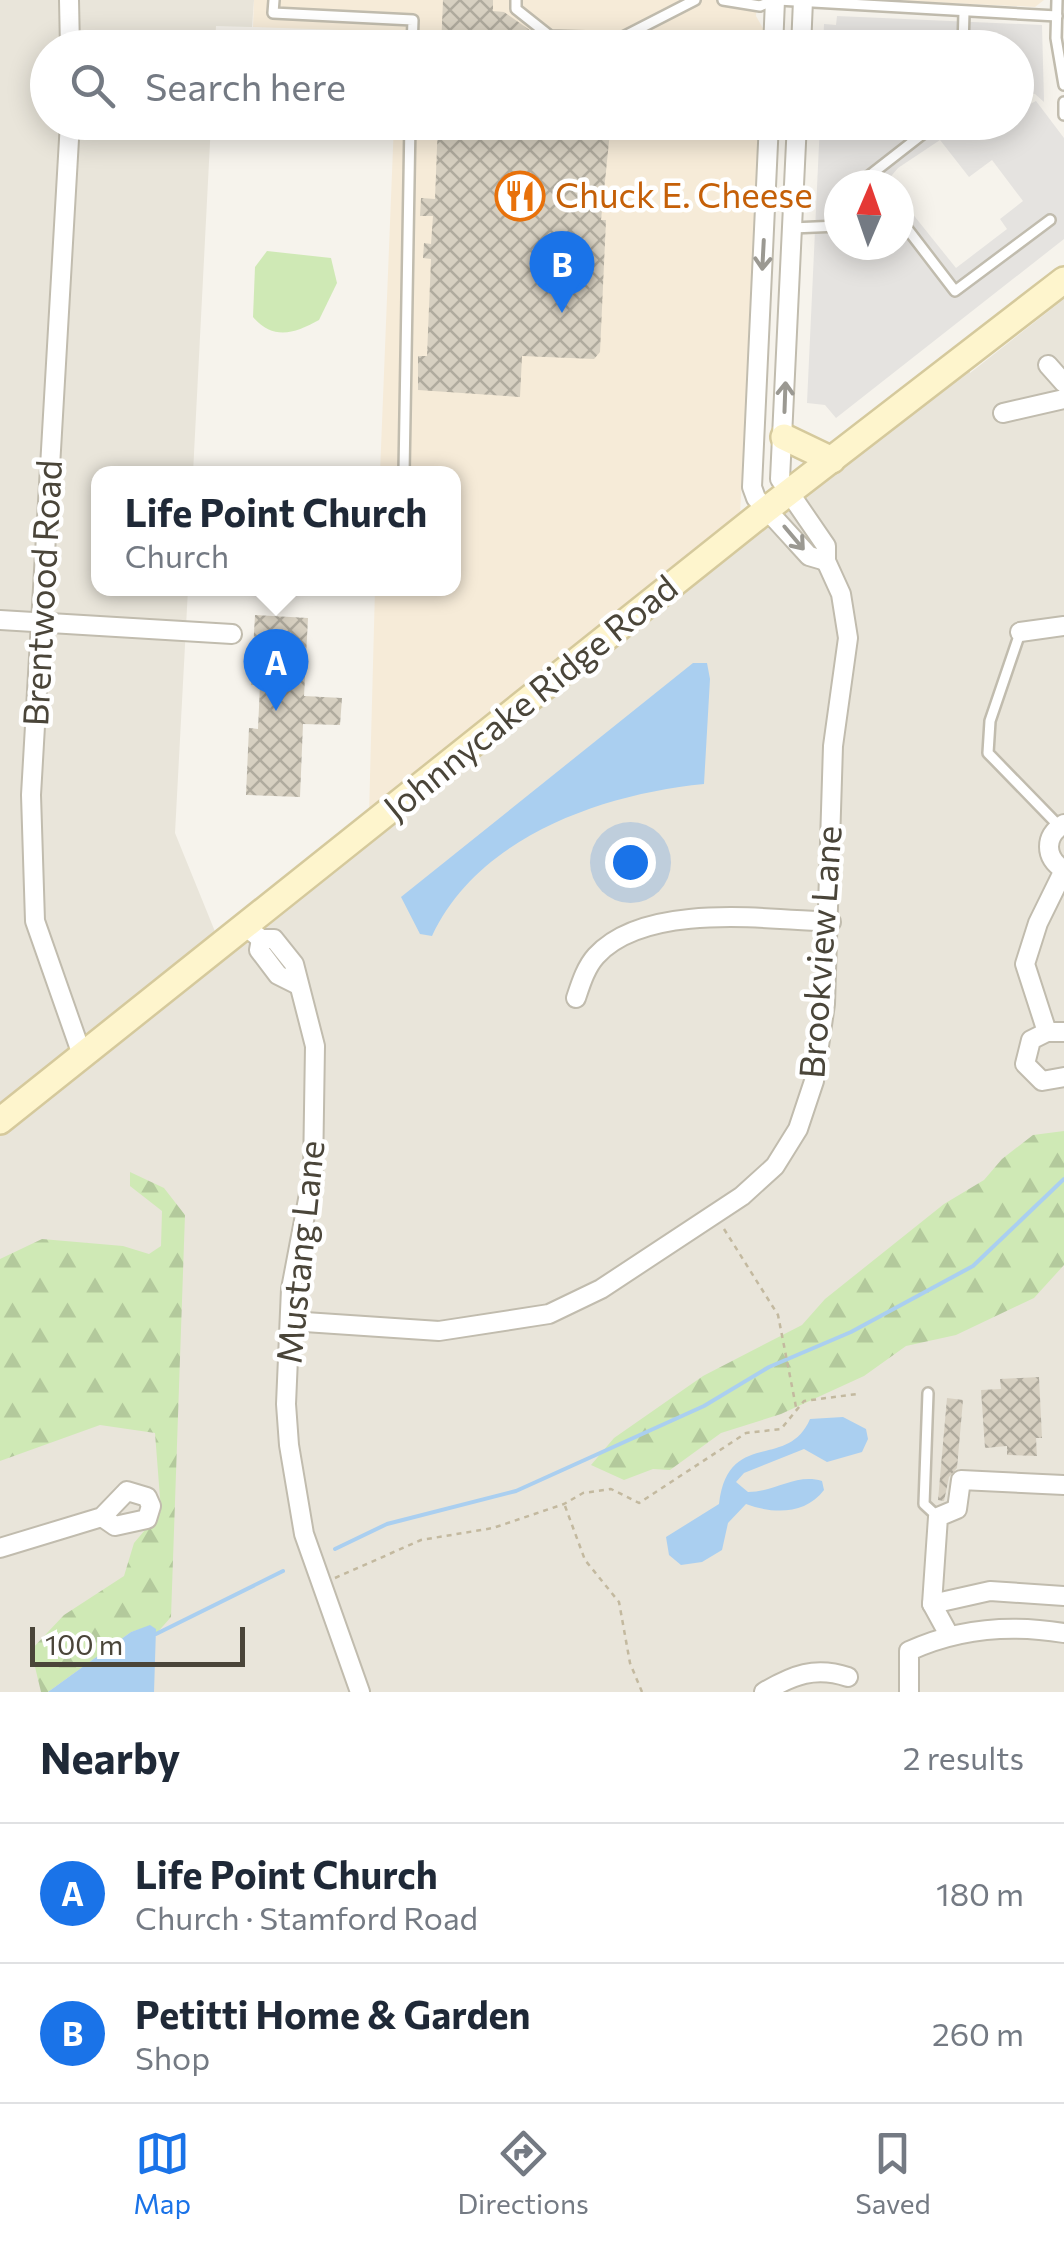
<!DOCTYPE html>
<html lang="en">
<head>
<meta charset="utf-8">
<style>
  body { margin:0; font-family:Commissioner,sans-serif; background:#f6f6f7; color:#1f2937 }
  .compass { position:absolute; left:824px; top:170px; width:90px; height:90px; border-radius:50%; background:#fff; box-shadow:0 5px 25px #0003; rotate:2deg }
  .scale { position:absolute; left:30px; bottom:25px; width:215px; box-sizing:border-box; padding-left:10px; border:5px solid #4a4539; border-top:0; font-size:28px; line-height:35px; white-space:nowrap; color:#4a4539; -webkit-text-stroke:8px #fff; paint-order:stroke }
  .you { position:absolute; left:630px; top:862px; width:35px; height:35px; margin:-25px; border:8px solid #fff; border-radius:50%; background:#1a73e8; box-shadow:0 0 0 15px #1a73e833 }
  .badge { display:grid; place-items:center; width:65px; height:65px; border-radius:50%; background:#1a73e8; color:#fff; font-size:32px; font-weight:700 }
  .pin { position:absolute; translate:-50% -82px; filter:drop-shadow(0 2px 5px #0008) }
  .pin::after { content:''; position:absolute; top:52px; width:35px; height:30px; background:inherit; clip-path:polygon(0 0,100% 0,50% 100%) }
  .popup { position:absolute; left:91px; top:466px; width:370px; height:130px; box-sizing:border-box; display:grid; place-content:center; border-radius:20px; background:#fff; filter:drop-shadow(0 2px 8px #0005); font-size:32px; white-space:nowrap; color:#747a83 }
  .popup b { font-size:38px; color:#1f2937 }
  .popup::after { content:''; position:absolute; left:50%; top:100%; margin-left:-20px; border:20px solid transparent; border-top-color:#fff }
  .list { margin:0; padding:0; list-style:none }
  h2 { display:flex; justify-content:space-between; align-items:center; height:130px; margin:0; padding:0 40px; font-size:42px }
  h2 small { font-size:32px; font-weight:400; color:#747a83 }
  .list li { display:grid; grid-template-columns:65px 1fr auto; gap:30px; align-items:center; box-sizing:border-box; height:140px; padding:0 40px; border-top:2px solid #e0e1e3 }
  .list b { display:block; font-size:38px; white-space:nowrap }
  .list p { margin:0; font-size:32px; white-space:nowrap; color:#747a83 }
  .list em { font-size:32px; font-style:normal; color:#747a83 }
  .icon { flex:none; width:55px; height:55px; fill:none; stroke:currentColor; stroke-width:2; stroke-linecap:round; stroke-linejoin:round }
  .map { position:relative; flex:none; width:1064px; height:1692px; overflow:hidden }
  .search { position:absolute; background:#fff; box-shadow:0 5px 25px #0003; left:30px; right:30px; top:30px; height:110px; display:flex; align-items:center; gap:25px; box-sizing:border-box; padding:0 35px; border-radius:55px; color:#747a83; font-size:38px }
  .sheet { height:410px; background:#fff }
  nav { display:flex; justify-content:space-around; align-items:center; box-sizing:border-box; height:140px; border-top:2px solid #e0e1e3; background:#fff; font-size:28px; color:#747a83 }
  nav a { display:grid; justify-items:center; gap:5px }
  nav .on { color:#1a73e8 }
  .map>svg:first-child { display:block }
</style>
</head>
<body>
<div class="map">
<svg width="1064" height="1692" viewBox="0 0 1064 1692">
  <defs>
    <pattern id="forest-firs" width="22" height="20" patternUnits="userSpaceOnUse" patternTransform="scale(2.5)"><rect width="22" height="20" fill="#cfe9b5"/><path d="M5 1l3.5 6h-7zM16 11l3.5 6h-7z" fill="#b3c99c"/></pattern>
    <pattern id="building-cross-hatch" width="8" height="8" patternUnits="userSpaceOnUse" patternTransform="scale(2.5)"><rect width="8" height="8" fill="#d7d0c1"/><path d="M0 0l8 8M0 8l8-8" fill="none" stroke="#b0ab9e"/></pattern>
  </defs>
  <rect width="100%" height="100%" fill="#f6f3ec"/>
  <path fill="#e9e5da" d="M 0,0 L 254,0 L 252,27 L 216,26 L 215,47 L 48,48 L 48,122 L 211,123 L 193,473 L 99,473 L 99,588 L 188,589 L 175,833 L 216,934 L 970,353 L 970,373 L 1064,299 L 1064,1692 L 0,1692 Z"/>
  <g fill="#f6ebd8">
    <path d="M 254,0 L 757,0 L 756,16 L 765,32 L 764,48 L 397,48 L 396,32 L 253,27 Z"/>
    <path d="M 887,0 L 1044,0 L 1035,7 Z"/>
    <path d="M 394,123 L 761,123 L 740,515 L 369,815 L 375,589 L 454,588 L 454,473 L 380,473 Z"/>
  </g>
  <g fill="url(#forest-firs)">
    <path d="M 1064,1131 L 1064,1265 L 1034,1298 L 956,1335 L 906,1346 L 864,1376 L 781,1414 L 721,1433 L 670,1470 L 653,1469 L 624,1480 L 591,1465 L 614,1438 L 703,1376 L 802,1325 L 825,1299 L 944,1204 L 984,1180 L 1002,1159 L 1033,1135 Z"/>
    <path d="M 130,1172 L 164,1188 L 185,1215 L 171,1617 L 156,1634 L 150,1626 L 131,1632 L 48,1692 L 41,1692 L 31,1650 L 64,1615 L 124,1576 L 134,1543 L 161,1511 L 155,1433 L 100,1425 L 0,1461 L 0,1259 L 42,1239 L 123,1246 L 149,1254 L 161,1246 L 162,1211 L 130,1186 Z"/>
  </g>
  <path fill="#cfe9b5" d="M 267,251 L 331,258 L 337,283 L 319,320 C 294,334 273,340 253,317 L 255,267 Z"/>
  <g fill="#e5e3e0" fill-rule="evenodd">
    <path d="M 837,16 L 1042,25 L 1044,102 L 1035,94 L 1017,91 L 1016,48 L 823,48 L 824,24 L 836,25 Z"/>
    <path d="M 1017,93 L 1025,93 L 1026,106 L 1036,101 L 1064,138 L 1064,239 L 836,418 L 825,405 L 807,403 L 820,123 L 1016,122 ZM 940,140 L 969,177 L 992,160 L 1023,201 L 1000,219 L 1007,229 L 956,268 L 899,197 L 899,245 L 839,245 L 839,185 L 890,185 L 887,181 L 898,168 Z"/>
  </g>
  <g fill="#aacff0">
    <path d="M 693,663 L 707,663 L 710,679 L 704,784 C 602,794 478,837 432,936 L 420,934 L 401,897 Z"/>
    <path d="M 843,1417 L 866,1429 L 868,1439 L 862,1452 L 827,1462 L 804,1449 L 744,1473 L 736,1482 L 748,1492 C 775,1492 796,1473 822,1481 L 824,1490 C 805,1515 773,1514 746,1504 L 728,1523 L 722,1550 L 702,1562 L 681,1565 L 669,1555 L 666,1537 L 719,1504 C 728,1428 788,1471 810,1419 Z"/>
    <path d="M 150,1625 L 156,1629 L 154,1692 L 48,1692 L 131,1632 Z"/>
  </g>
  <g fill="none" stroke-linecap="round" stroke-linejoin="round">
    <g stroke="#aacff0" stroke-width="4">
      <path d="M 335,1549 L 387,1524 L 516,1491 L 704,1406 L 769,1367 L 851,1332 L 973,1266 L 1064,1179"/>
      <path d="M 156,1634 L 283,1571"/>
    </g>
  </g>
  <g fill="url(#building-cross-hatch)">
    <path d="M 443,0 L 493,0 L 493,11 L 504,12 L 555,48 L 441,48 Z"/>
    <path d="M 438,122 L 611,122 L 601,220 L 606,220 L 600,352 L 594,359 L 522,356 L 520,397 L 418,390 L 418,356 L 427,356 L 431,259 L 423,258 L 424,243 L 431,244 L 433,216 L 420,216 L 421,198 L 435,199 Z"/>
    <path d="M 255,615 L 308,618 L 304,696 L 342,698 L 340,725 L 303,724 L 300,797 L 246,795 L 249,728 L 258,729 L 260,685 L 251,685 Z"/>
    <path d="M 1039,1377 L 1042,1438 L 1036,1438 L 1037,1456 L 1007,1455 L 1007,1446 L 985,1448 L 981,1390 L 1001,1389 L 1000,1379 Z"/>
    <path d="M 947,1398 L 963,1400 L 957,1468 L 949,1477 L 944,1501 L 938,1500 Z"/>
  </g>
  <g fill="none" stroke-linecap="round" stroke-linejoin="round">
    <g stroke="#c1bcae" stroke-width="14">
      <g id="service">
        <path d="M 274,0 L 273,13 L 413,20 L 412,48"/>
        <path d="M 516,0 L 516,9 L 550,36 L 621,38 L 695,0"/>
        <path d="M 723,0 L 760,6 L 775,0"/>
        <path d="M 778,0 L 1057,16"/>
        <path d="M 1057,0 L 1056,38 L 1064,85"/>
        <path d="M 963,48 L 964,12"/>
        <path d="M 1064,102 L 1064,115"/>
        <path d="M 865,185 L 865,179 L 938,122"/>
        <path d="M 899,218 L 955,291 L 1050,220"/>
        <path d="M 792,228 L 839,226"/>
        <path d="M 404,473 L 410,122"/>
        <path d="M 1020,633 L 990,721 L 988,753 L 1059,826"/>
        <path d="M 928,1393 L 924,1504 L 938,1517"/>
      </g>
    </g>
    <g stroke="#c1bcae" stroke-width="22">
      <g id="minor">
        <path d="M 69,0 L 70,48"/>
        <path d="M 773,48 L 775,0"/>
        <path d="M 801,48 L 803,0"/>
        <path d="M 70,122 L 31,795 L 35,921 L 82,1055"/>
        <path d="M 769,122 L 752,487 L 756,498 L 809,556 L 826,561"/>
        <path d="M 1048,365 L 1064,383"/>
        <path d="M 1003,413 L 1064,399"/>
        <path d="M 0,620 L 232,634"/>
        <path d="M 1020,632 L 1064,626"/>
        <path d="M 1064,824 C 1044,836 1044,857 1064,870"/>
        <path d="M 245,926 L 261,939 L 274,939 L 294,964 L 315,1046 L 313,1173 L 291,1289 L 286,1404 L 289,1445 L 304,1534 L 360,1692"/>
        <path d="M 261,939 L 259,950 L 278,975 L 296,984"/>
        <path d="M 576,998 C 581,983 586,967 596,956 C 645,902 766,919 831,922"/>
        <path d="M 1047,1032 L 1025,964 L 1038,923 L 1064,870"/>
        <path d="M 1064,1032 L 1047,1032 L 1031,1040 L 1025,1064 L 1042,1081 L 1064,1077"/>
        <path d="M 290,1321 L 439,1331 L 549,1314 L 601,1289 L 742,1196 L 775,1166 L 798,1129 L 814,1081 L 825,1004 L 833,746 L 848,638 L 841,594 L 826,561 L 826,546 L 780,479 L 797,122"/>
        <path d="M 0,1548 L 102,1517 L 127,1491 L 147,1497 L 151,1506 L 147,1519 L 115,1526 L 102,1517"/>
        <path d="M 932,1604 L 990,1591 L 1064,1596"/>
        <path d="M 949,1635 L 932,1604 L 938,1517 L 957,1509 L 961,1480 L 1064,1485"/>
        <path d="M 764,1692 C 793,1675 815,1666 848,1677"/>
        <path d="M 909,1692 L 909,1651 C 959,1628 1010,1624 1064,1633"/>
      </g>
    </g>
    <g stroke="#d5c99c" stroke-width="30">
      <g id="secondary">
        <path d="M 784,437 L 832,460"/>
        <path d="M 0,1121 L 766,510 L 1064,280"/>
      </g>
    </g>
    <g stroke="#c3b99f" stroke-width="2.5" stroke-dasharray="5 5" stroke-linecap="butt">
      <path d="M 724,1229 L 778,1315 L 796,1407"/>
      <path d="M 565,1506 L 585,1560 L 619,1602 L 630,1663 L 642,1692"/>
      <path d="M 335,1578 L 421,1540 L 493,1528 L 564,1504 L 583,1493 L 611,1489 L 639,1503 L 746,1433 L 781,1429 L 804,1401 L 857,1394"/>
    </g>
    <use href="#service" stroke="#fff" stroke-width="9"/>
    <use href="#minor" stroke="#fff" stroke-width="18"/>
    <use href="#secondary" stroke="#fef5cd" stroke-width="25"/>
  </g>
  <defs><path id="oneway-shaft" d="M-6 0H5M1.5-3L5.5 0L1.5 3" fill="none" stroke-width="1.6" stroke-linecap="round" stroke-linejoin="round" transform="scale(2.5)"/></defs>
  <g stroke="#9b9992">
    <use href="#oneway-shaft" transform="translate(763 255) rotate(93)"/>
    <use href="#oneway-shaft" transform="translate(785 397) rotate(-88)"/>
    <use href="#oneway-shaft" transform="translate(794 538) rotate(50)"/>
  </g>
  <defs>
    <g id="restaurant-ring" transform="scale(2.5)"><circle r="9.5" fill="#fff" stroke="#e8710a" stroke-width="1.5"/><path d="M-5-6h1v4h1v-4h1v4h1v-4h1v5L-1.5 .5V6h-2V.5L-5-1ZM5-6V6H3V1.5H1.5Q1.5-4 5-6Z" fill="#e8710a"/></g>
  </defs>
  <g fill-rule="evenodd">
    <use href="#restaurant-ring" x="520" y="196"/>
  </g>
  <g text-anchor="middle" stroke-width="9" stroke-linejoin="round" paint-order="stroke">
    <g font-size="35" fill="#c56008" stroke="#fff" text-anchor="start">
      <text x="555" y="208">Chuck E. Cheese</text>
    </g>
    <g font-size="35" fill="#4a4539" stroke="#fff">
      <text transform="translate(43 593) rotate(-87)" y="12">Brentwood Road</text>
      <text transform="translate(531 698) rotate(-39)" y="12">Johnnycake Ridge Road</text>
      <text transform="translate(821 952) rotate(-86)" y="12">Brookview Lane</text>
      <text transform="translate(301 1252) rotate(-84)" y="12">Mustang Lane</text>
    </g>
  </g>
</svg>
<svg class="compass" viewBox="-18 -18 36 36"><path d="M0-13l5 13h-10z" fill="#e53935"/><path d="M0 13l5-13h-10z" fill="#747a83"/></svg>
<div class="scale">100 m</div>
<div class="you"></div>
<div class="pin badge" style="left:276px;top:711px">A</div>
<div class="popup"><b>Life Point Church</b>Church</div>
<div class="pin badge" style="left:562px;top:313px">B</div>
<div class="search"><svg class="icon" aria-label="search" viewBox="0 0 24 24"><circle cx="10" cy="10" r="6"/><path d="M15 15l6 6"/></svg>Search here</div>
</div>
<section class="sheet">
<h2>Nearby<small>2 results</small></h2>
<ul class="list">
<li><span class="badge">A</span><div><b>Life Point Church</b><p>Church · Stamford Road</p></div><em>180 m</em></li>
<li><span class="badge">B</span><div><b>Petitti Home &amp; Garden</b><p>Shop</p></div><em>260 m</em></li>
</ul>
</section>
<nav>
<a class="on"><svg class="icon" aria-label="map" viewBox="0 0 24 24"><path d="M3 6l6-2 6 2 6-2v14l-6 2-6-2-6 2zM9 4v14M15 6v14"/></svg>Map</a>
<a><svg class="icon" aria-label="directions" viewBox="0 0 24 24"><path d="M12 3l9 9-9 9-9-9zM9 14v-3h6M13 9l2 2-2 2"/></svg>Directions</a>
<a><svg class="icon" aria-label="saved" viewBox="0 0 24 24"><path d="M7 4h10v16l-5-4-5 4z"/></svg>Saved</a>
</nav>
</body>
</html>
